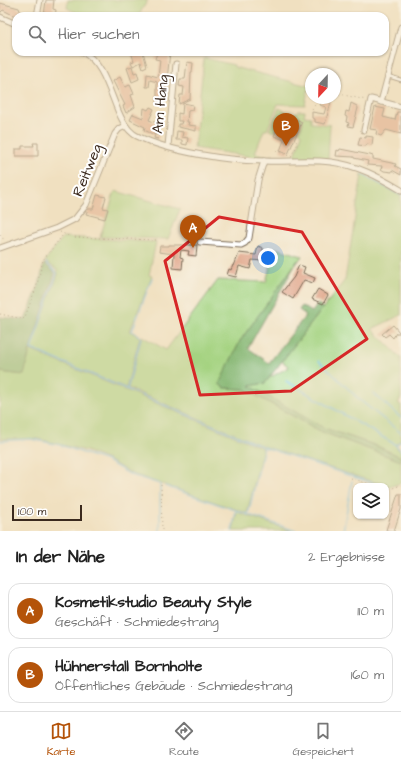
<!DOCTYPE html>
<html lang="de">
<head>
<meta charset="utf-8">
<style>
  body { margin:0; font-family:"Architects Daughter",sans-serif; background:#f6f6f6; color:#222 }
  .controls { position:absolute; right:12px; bottom:12px; display:grid; overflow:hidden; border-radius:8px; box-shadow:0 1px 3px #0004 }
  .controls button { width:36px; height:36px; display:grid; place-items:center; padding:0; border:0; border-bottom:1px solid #e0e0e0; background:#fff; color:#222; font:20px sans-serif }
  .compass { position:absolute; left:305px; top:68px; width:36px; height:36px; border-radius:50%; background:#fff; box-shadow:0 1px 3px #0004; rotate:202deg }
  .scale { position:absolute; left:12px; bottom:10px; width:70px; box-sizing:border-box; padding-left:4px; border:2px solid #3b2a1e; border-top:0; font-size:11px; line-height:14px; white-space:nowrap; color:#3b2a1e; -webkit-text-stroke:3px #fff; paint-order:stroke }
  .you { position:absolute; left:268px; top:258px; width:14px; height:14px; margin:-10px; border:3px solid #fff; border-radius:50%; background:#1a73e8; box-shadow:0 0 0 6px #1a73e833 }
  .badge { display:grid; place-items:center; width:26px; height:26px; border-radius:50%; background:#b45309; color:#fff; font-size:13px; font-weight:700 }
  .pin { position:absolute; translate:-50% -33px; filter:drop-shadow(0 1px 2px #0008) }
  .pin::after { content:''; position:absolute; top:21px; width:14px; height:12px; background:inherit; clip-path:polygon(0 0,100% 0,50% 100%) }
  .list { margin:0; padding:0; list-style:none }
  h2 { display:flex; justify-content:space-between; align-items:center; height:52px; margin:0; padding:0 16px; font-size:17px }
  h2 small { font-size:13px; font-weight:400; color:#767676 }
  .list li { display:grid; grid-template-columns:26px 1fr auto; gap:12px; align-items:center; box-sizing:border-box; height:56px; margin:0 8px 8px; padding:0 8px; border:1px solid #e0e0e0; border-radius:12px }
  .list b { display:block; font-size:15px; white-space:nowrap }
  .list p { margin:0; font-size:13px; white-space:nowrap; color:#767676 }
  .list em { font-size:13px; font-style:normal; color:#767676 }
  .icon { flex:none; width:22px; height:22px; fill:none; stroke:currentColor; stroke-width:2; stroke-linecap:round; stroke-linejoin:round }
  .map { position:relative; flex:none; width:401px; height:531px; overflow:hidden }
  .search { position:absolute; background:#fff; box-shadow:0 1px 3px #0004; left:12px; right:12px; top:12px; height:44px; display:flex; align-items:center; gap:10px; box-sizing:border-box; padding:0 14px; border-radius:12px; color:#767676; font-size:15px }
  .sheet { height:180px; background:#fff }
  nav { display:flex; justify-content:space-around; align-items:center; box-sizing:border-box; height:56px; border-top:1px solid #e0e0e0; background:#fff; font-size:11px; color:#767676 }
  nav a { display:grid; justify-items:center; gap:2px }
  nav .on { color:#b45309 }
  .map>svg:first-child { display:block }
</style>
</head>
<body>
<div class="map">
<svg width="401" height="531" viewBox="0 0 401 531">
  <rect width="100%" height="100%" fill="#fff"/>
  <filter id="ink" filterUnits="userSpaceOnUse"><feTurbulence type="fractalNoise" baseFrequency=".025" numOctaves="2"/><feDisplacementMap in="SourceGraphic" scale="8" xChannelSelector="R" yChannelSelector="G"/><feConvolveMatrix kernelMatrix="1 2 1 2 8 2 1 2 1" color-interpolation-filters="sRGB"/></filter>
  <filter id="wash" filterUnits="userSpaceOnUse"><feTurbulence type="fractalNoise" baseFrequency=".012" numOctaves="4" result="noise"/><feDisplacementMap in="SourceGraphic" scale="16" xChannelSelector="R" yChannelSelector="G"/><feGaussianBlur stdDeviation="0.9" result="paint"/><feColorMatrix in="noise" values="0 0 0 0 0 0 0 0 0 0 0 0 0 0 0 0 0 1.4 0 .05"/><feComposite in="paint" operator="in"/></filter>
  <g filter="url(#wash)">
    <rect width="100%" height="100%" fill="#f0e0c0"/>
    <g fill="#a5d381" stroke="#707e50">
      <path d="M 68,0 L 148,0 L 138,16 L 84,16 L 67,8 Z"/>
      <path d="M 204,58 L 234,65 L 234,67 L 309,86 L 305,105 L 278,104 L 267,130 L 264,130 L 255,153 L 271,157 L 272,154 L 273,157 L 269,160 L 253,159 L 253,157 L 194,148 Z"/>
      <path d="M 279,108 L 287,112 L 280,127 L 278,126 L 274,132 L 269,130 Z"/>
      <path d="M 298,111 L 305,111 L 304,116 L 311,117 L 311,123 L 330,125 L 328,160 L 292,159 L 296,153 L 302,134 L 299,131 L 303,122 L 292,116 Z"/>
      <path d="M 362,174 L 401,196 L 401,315 L 372,329 L 401,358 L 401,398 L 398,403 L 401,405 L 401,440 L 395,445 L 401,452 L 401,457 L 377,446 L 324,428 L 249,386 L 265,383 L 269,378 L 289,367 L 282,361 L 345,280 Z"/>
      <path d="M 115,191 L 180,209 L 168,239 L 100,237 Z"/>
      <path d="M 63,237 L 156,242 L 149,275 L 152,276 L 130,331 L 140,337 L 126,388 L 31,349 L 58,274 L 57,270 L 45,261 Z"/>
      <path d="M 275,248 L 302,256 L 240,341 L 225,388 L 244,389 L 322,432 L 401,461 L 401,483 L 389,487 L 263,446 L 128,388 L 142,336 L 166,350 L 218,280 L 266,282 Z"/>
      <path d="M 30,350 L 263,448 L 247,513 L 132,474 L 108,460 L 86,451 L 38,439 L 0,439 L 0,372 L 24,375 Z"/>
      <path d="M 237,512 L 291,531 L 233,531 Z"/>
    </g>
    <g fill="#84b56f" stroke="#607046">
      <path d="M 298,260 L 248,348 L 269,363 L 306,315 L 299,310 L 302,306 L 312,312 L 318,304 L 323,308 L 269,378 L 265,383 L 250,386 L 324,428 L 377,446 L 401,457 L 401,461 L 322,432 L 244,389 L 225,388 L 219,384 L 240,341 Z"/>
      <path d="M 44,263 L 55,273 L 30,350 L 24,375 L 0,372 L 0,317 L 25,320 L 39,285 Z"/>
    </g>
    <g fill="none" stroke-linecap="round" stroke-linejoin="round">
      <g stroke="#63b8df" stroke-width="1.5">
        <path d="M 362,174 L 401,195"/>
        <path d="M 46,263 L 57,273 L 31,349 L 264,447"/>
        <path d="M 319,361 L 361,401 L 401,433"/>
        <path d="M 286,381 L 396,445 L 401,451"/>
        <path d="M 127,389 L 141,337 L 132,331 L 152,278"/>
        <path d="M 373,393 L 401,418"/>
        <path d="M 0,441 L 31,439 L 60,445 L 107,461 L 131,475 L 160,484 L 160,531"/>
        <path d="M 396,445 L 401,441"/>
        <path d="M 165,486 L 296,531"/>
        <path d="M 386,488 L 387,488"/>
        <path d="M 248,515 L 264,447 L 381,486"/>
        <path d="M 232,531 L 236,511"/>
        <path d="M 343,531 L 352,481"/>
      </g>
    </g>
    <g id="blocks">
      <g fill="#dea182">
        <path d="M 46,0 L 54,0 L 53,9 L 56,10 L 55,16 L 44,16 Z"/>
        <path d="M 0,3 L 19,8 L 22,16 L 15,16 L 3,10 L 0,13 Z"/>
        <path d="M 131,52 L 143,52 L 147,66 L 143,68 L 141,62 L 133,66 L 131,62 L 134,61 Z"/>
        <path d="M 170,52 L 166,89 L 164,90 L 167,91 L 166,97 L 162,96 L 163,93 L 157,104 L 157,82 L 150,80 L 149,87 L 146,87 L 147,74 L 158,77 L 160,60 L 155,59 L 157,53 Z"/>
        <path d="M 187,62 L 193,63 L 192,72 L 191,72 L 190,99 L 179,104 L 180,95 L 183,95 L 184,87 L 179,86 L 180,79 L 185,79 Z"/>
        <path d="M 132,66 L 134,73 L 137,72 L 139,79 L 132,82 L 127,68 Z"/>
        <path d="M 120,77 L 125,87 L 130,85 L 134,94 L 131,95 L 135,107 L 126,113 L 123,106 L 125,105 L 113,81 Z"/>
        <path d="M 322,99 L 331,102 L 325,124 L 315,122 L 315,119 L 312,118 L 312,112 L 324,114 L 326,107 L 320,105 Z"/>
        <path d="M 183,103 L 193,105 L 192,110 L 188,111 L 187,122 L 189,122 L 188,125 L 196,126 L 196,131 L 178,127 L 178,124 L 181,124 L 182,121 L 178,121 L 178,113 L 182,114 Z"/>
        <path d="M 351,103 L 357,106 L 358,108 L 353,127 L 348,126 L 349,123 L 346,122 L 347,117 L 345,116 L 346,111 L 349,112 Z"/>
        <path d="M 150,107 L 154,109 L 149,120 L 159,124 L 155,134 L 159,136 L 158,139 L 154,138 L 155,135 L 144,130 L 145,127 L 130,120 L 133,114 L 143,118 L 144,108 L 148,110 Z"/>
        <path d="M 375,107 L 385,109 L 383,117 L 395,120 L 397,112 L 401,112 L 401,134 L 386,130 L 381,136 L 376,134 L 377,130 L 370,129 Z"/>
        <path d="M 294,118 L 302,122 L 288,154 L 280,151 L 284,140 L 274,136 L 278,126 L 288,131 Z"/>
        <path d="M 177,131 L 183,132 L 182,137 L 188,138 L 187,145 L 182,144 L 182,140 L 176,140 Z"/>
        <path d="M 366,136 L 373,137 L 372,145 L 367,144 L 366,146 L 358,145 L 360,137 L 366,138 Z"/>
        <path d="M 33,143 L 38,143 L 38,156 L 16,156 L 16,149 L 22,149 L 22,146 L 34,146 Z"/>
        <path d="M 340,149 L 370,155 L 373,156 L 373,159 L 396,164 L 395,166 L 401,169 L 401,175 L 392,170 L 392,172 L 384,171 L 381,169 L 382,166 L 367,165 L 368,161 L 354,158 L 354,157 L 336,156 L 337,150 L 339,151 Z"/>
        <path d="M 97,195 L 106,197 L 103,208 L 108,209 L 105,219 L 86,214 L 88,209 L 93,209 Z"/>
        <path d="M 169,245 L 197,245 L 196,256 L 188,255 L 189,251 L 181,250 L 180,257 L 183,258 L 182,269 L 173,268 L 174,254 L 159,252 L 160,246 L 169,246 Z"/>
        <path d="M 258,246 L 263,248 L 262,261 L 252,260 L 250,269 L 239,266 L 236,277 L 227,275 L 229,269 L 231,270 L 233,265 L 234,266 L 239,253 L 256,255 Z"/>
        <path d="M 299,265 L 305,267 L 303,273 L 315,278 L 313,283 L 304,280 L 293,299 L 282,292 L 294,277 Z"/>
        <path d="M 318,289 L 328,295 L 323,304 L 312,299 Z"/>
        <path d="M 393,325 L 400,333 L 396,333 L 393,338 L 389,334 L 385,337 L 382,334 Z"/>
        <path d="M 398,494 L 401,494 L 401,509 L 394,531 L 390,531 L 386,530 Z"/>
      </g>
    </g>
  </g>
  <g filter="url(#ink)">
    <use href="#blocks" fill-opacity="0" stroke="#7a6a57" stroke-width="1"/>
    <g fill="none" stroke-linecap="round" stroke-linejoin="round">
      <g stroke="#7a6a57" stroke-width="4.5">
        <path id="lane" d="M 388,76 L 401,80"/>
      </g>
      <g stroke="#7a6a57" stroke-width="7">
        <g id="street">
          <path d="M 37,16 L 40,0"/>
          <path d="M 0,17 L 16,24"/>
          <path d="M 82,52 C 113,66 112,124 137,136 C 170,152 228,161 265,161 C 287,162 309,159 331,162 C 357,165 379,177 401,190"/>
          <path d="M 381,102 L 401,27"/>
          <path d="M 364,130 L 371,99 L 401,107"/>
          <path d="M 168,146 L 176,64"/>
          <path d="M 200,242 L 241,245 L 245,243 L 249,238 L 258,180 L 264,161"/>
          <path d="M 0,248 L 57,228 L 75,219 L 86,205 L 115,134 L 119,129 L 126,126"/>
        </g>
      </g>
      <g stroke="#7a6a57" stroke-width="1" stroke-dasharray="1 3" stroke-linecap="butt">
        <path d="M 335,93 L 366,100"/>
        <path d="M 312,109 L 320,98"/>
        <path d="M 276,151 L 289,156"/>
        <path d="M 291,156 L 297,146 L 297,142 L 294,140"/>
        <path d="M 60,232 L 71,237 L 156,240"/>
        <path d="M 0,235 L 5,241"/>
        <path d="M 0,314 L 23,319 L 25,317 L 37,285 L 43,260 L 63,235"/>
        <path d="M 351,478 L 375,486"/>
        <path d="M 161,485 L 162,531"/>
        <path d="M 386,505 L 390,489 L 401,485"/>
      </g>
      <use href="#lane" stroke="#fff" stroke-width="2.5"/>
      <use href="#street" stroke="#fff" stroke-width="5"/>
    </g>
  </g>
  <path d="M0 0H401V531H0ZM 219,217 L 302,232 L 367,339 L 291,391 L 200,395 L 165,261 Z" fill="#f0e0c0" fill-opacity=".55" fill-rule="evenodd"/>
  <path fill="none" stroke="#d62828" stroke-width="3" stroke-linejoin="round" d="M 219,217 L 302,232 L 367,339 L 291,391 L 200,395 L 165,261 Z"/>
  <g text-anchor="middle" stroke-width="4" stroke-linejoin="round" paint-order="stroke">
    <g font-size="15" fill="#3b2a1e" stroke="#fff">
      <text transform="translate(160 104) rotate(-84)" y="5">Am Hang</text>
      <text transform="translate(87 170) rotate(-68)" y="5">Reitweg</text>
    </g>
  </g>
</svg>
<div class="controls">
<button><svg class="icon" aria-label="layers" viewBox="0 0 24 24"><path d="M12 4l9 5-9 5-9-5zM3 14l9 5 9-5"/></svg></button>
</div>
<svg class="compass" viewBox="-18 -18 36 36"><path d="M0-13l5 13h-10z" fill="#e53935"/><path d="M0 13l5-13h-10z" fill="#767676"/></svg>
<div class="scale">100 m</div>
<div class="you"></div>
<div class="pin badge" style="left:193px;top:248px">A</div>
<div class="pin badge" style="left:286px;top:146px">B</div>
<div class="search"><svg class="icon" aria-label="search" viewBox="0 0 24 24"><circle cx="10" cy="10" r="6"/><path d="M15 15l6 6"/></svg>Hier suchen</div>
</div>
<section class="sheet">
<h2>In der Nähe<small>2 Ergebnisse</small></h2>
<ul class="list">
<li><span class="badge">A</span><div><b>Kosmetikstudio Beauty Style</b><p>Geschäft · Schmiedestrang</p></div><em>110 m</em></li>
<li><span class="badge">B</span><div><b>Hühnerstall Bornholte</b><p>Öffentliches Gebäude · Schmiedestrang</p></div><em>160 m</em></li>
</ul>
</section>
<nav>
<a class="on"><svg class="icon" aria-label="map" viewBox="0 0 24 24"><path d="M3 6l6-2 6 2 6-2v14l-6 2-6-2-6 2zM9 4v14M15 6v14"/></svg>Karte</a>
<a><svg class="icon" aria-label="directions" viewBox="0 0 24 24"><path d="M12 3l9 9-9 9-9-9zM9 14v-3h6M13 9l2 2-2 2"/></svg>Route</a>
<a><svg class="icon" aria-label="saved" viewBox="0 0 24 24"><path d="M7 4h10v16l-5-4-5 4z"/></svg>Gespeichert</a>
</nav>
</body>
</html>
